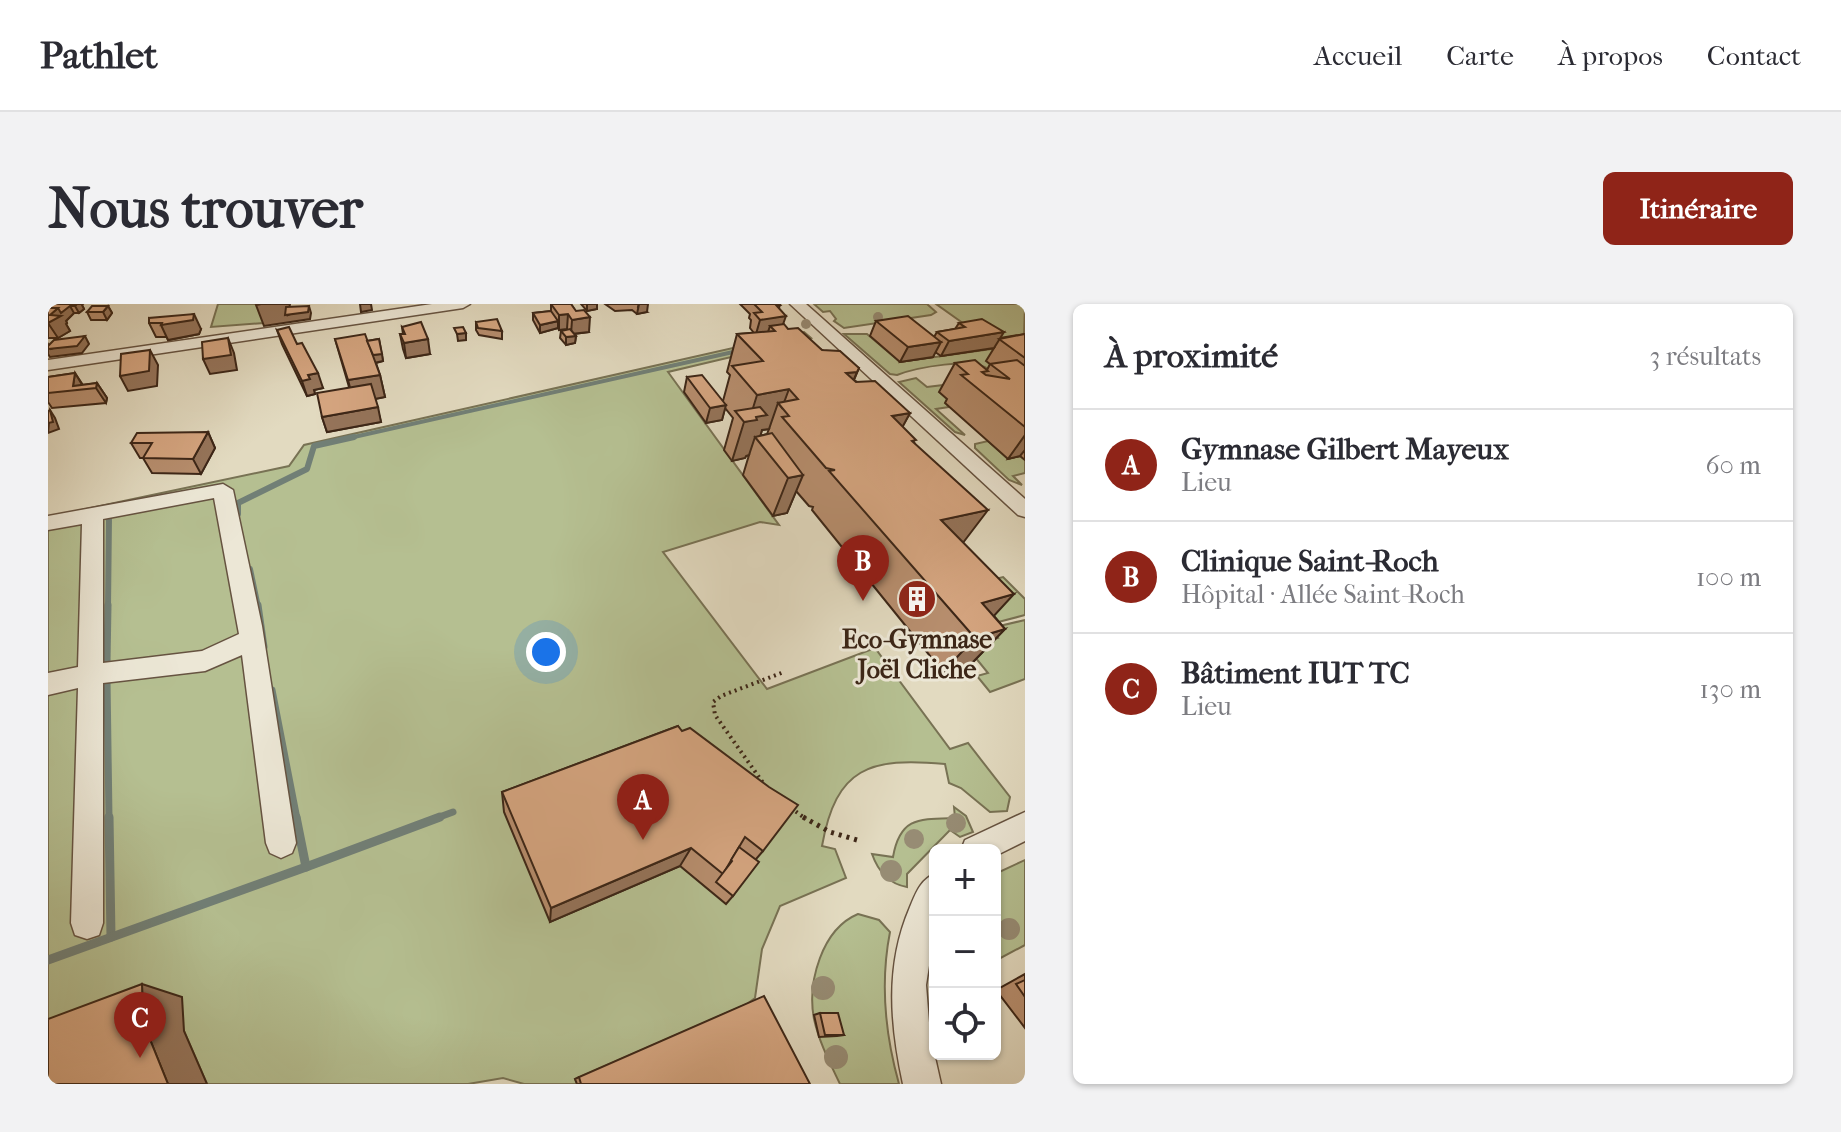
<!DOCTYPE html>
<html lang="fr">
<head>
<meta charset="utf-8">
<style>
  body { margin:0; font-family:"IM FELL French Canon",serif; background:#f2f2f3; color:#2b2b33 }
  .controls { position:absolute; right:24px; bottom:24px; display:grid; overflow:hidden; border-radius:12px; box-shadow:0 2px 6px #0004 }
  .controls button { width:72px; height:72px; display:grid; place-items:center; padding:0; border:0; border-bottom:2px solid #e1e1e2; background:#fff; color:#2b2b33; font:40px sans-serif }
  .you { position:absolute; left:498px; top:348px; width:28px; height:28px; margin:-20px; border:6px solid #fff; border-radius:50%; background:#1a73e8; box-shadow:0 0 0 12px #1a73e833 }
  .badge { display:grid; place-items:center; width:52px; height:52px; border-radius:50%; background:#8f2418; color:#fff; font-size:26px; font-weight:700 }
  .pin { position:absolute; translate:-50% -66px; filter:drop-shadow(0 2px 4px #0008) }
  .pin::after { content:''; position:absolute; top:42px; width:28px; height:24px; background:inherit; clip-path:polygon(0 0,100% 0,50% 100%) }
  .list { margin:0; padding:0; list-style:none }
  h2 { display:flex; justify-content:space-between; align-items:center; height:104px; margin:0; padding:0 32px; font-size:34px }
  h2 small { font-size:26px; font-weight:400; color:#7c7c81 }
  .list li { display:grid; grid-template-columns:52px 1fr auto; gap:24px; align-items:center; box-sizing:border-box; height:112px; padding:0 32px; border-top:2px solid #e1e1e2 }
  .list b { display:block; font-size:30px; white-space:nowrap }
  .list p { margin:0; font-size:26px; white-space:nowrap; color:#7c7c81 }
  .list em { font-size:26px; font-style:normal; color:#7c7c81 }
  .icon { flex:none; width:44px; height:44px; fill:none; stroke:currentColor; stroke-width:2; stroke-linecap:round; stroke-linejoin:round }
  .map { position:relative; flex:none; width:977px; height:780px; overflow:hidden; border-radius:12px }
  header { display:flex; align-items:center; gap:48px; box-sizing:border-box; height:112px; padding:0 40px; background:#fff; border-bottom:2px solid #e1e1e2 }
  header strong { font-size:38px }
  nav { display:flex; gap:44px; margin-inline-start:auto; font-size:28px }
  .intro { display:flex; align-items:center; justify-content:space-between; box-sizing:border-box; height:192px; padding:0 48px }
  h1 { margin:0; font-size:56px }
  .button { padding:20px 36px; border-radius:12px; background:#8f2418; color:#fff; font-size:28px; font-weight:700 }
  main { display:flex; gap:48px; padding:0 48px }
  aside { flex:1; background:#fff; border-radius:12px; box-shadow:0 2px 6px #0004 }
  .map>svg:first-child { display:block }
</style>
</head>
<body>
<header>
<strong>Pathlet</strong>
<nav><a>Accueil</a><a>Carte</a><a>À propos</a><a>Contact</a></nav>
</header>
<div class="intro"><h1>Nous trouver</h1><a class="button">Itinéraire</a></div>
<main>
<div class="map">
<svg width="977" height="780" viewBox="0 0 977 780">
  <rect width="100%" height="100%" fill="#e2dac0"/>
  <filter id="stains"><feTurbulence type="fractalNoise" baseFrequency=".0025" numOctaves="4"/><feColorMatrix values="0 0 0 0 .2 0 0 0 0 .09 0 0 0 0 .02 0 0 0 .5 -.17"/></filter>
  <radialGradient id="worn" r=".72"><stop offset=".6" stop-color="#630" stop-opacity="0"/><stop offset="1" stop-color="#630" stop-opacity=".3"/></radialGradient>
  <g fill="#b5bf91" stroke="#787254" stroke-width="2">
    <path d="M 170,0 L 219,0 L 216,19 L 163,23 Z"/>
    <path d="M 766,0 L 879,0 L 888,8 L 883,11 L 796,24 L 786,17 L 788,15 L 782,7 L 775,8 Z"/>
    <path d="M 888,0 L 977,0 L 976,33 L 949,66 L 941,66 C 927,52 867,64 849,71 L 842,70 L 796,30 L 819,30 L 852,58 L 950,44 Z"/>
    <path d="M 756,28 L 763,34 L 620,68 L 731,221 L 712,218 L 615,248 L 719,385 L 827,344 L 902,445 L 920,439 L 962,493 L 959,507 L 942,508 L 913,484 L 901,479 L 897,460 C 822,453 788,463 774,542 L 787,545 L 798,574 L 732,602 L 714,645 L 707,694 L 699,700 L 527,775 L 529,780 L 476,780 L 455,774 L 420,780 L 159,780 L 136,727 L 0,780 L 0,213 L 241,162 L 256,141 Z"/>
    <path d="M 868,74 L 879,83 L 904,80 L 903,98 L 898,99 L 901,103 L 888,105 L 917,131 L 907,128 L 851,78 Z"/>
    <path d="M 940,137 L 960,155 L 972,152 L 977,156 L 977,169 L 965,172 L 974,181 L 961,176 L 927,144 L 927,140 Z"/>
    <path d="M 955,273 L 977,295 L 977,311 L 939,321 L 907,285 Z"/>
    <path d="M 977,316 L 977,375 L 942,388 L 929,372 L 940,369 L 918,342 L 950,334 L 943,324 Z"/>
    <path d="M 906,503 L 918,512 L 925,528 L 912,533 L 902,526 L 859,570 L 859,583 C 841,580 830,567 824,550 L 845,553 C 852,513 871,515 907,514 Z"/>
    <path d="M 977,556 L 977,641 L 947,657 L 947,570 Z"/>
    <path d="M 810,610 L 831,616 L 842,628 C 832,679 837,730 851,780 L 792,780 C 782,759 771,738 766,715 C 759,678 774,625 810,610 Z"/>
  </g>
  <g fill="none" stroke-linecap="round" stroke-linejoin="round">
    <path stroke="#717f76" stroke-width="4" d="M 297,135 L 694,46"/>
    <g stroke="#717f76" stroke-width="6">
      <path d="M 190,210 L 190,199 L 259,165 L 266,142 L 306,133"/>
      <path d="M 202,265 L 210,303"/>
      <path d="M 60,303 L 61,213"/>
    </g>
    <g stroke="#717f76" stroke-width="7">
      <path d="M 210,301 L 216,343"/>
      <path d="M 59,358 L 60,301"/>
      <path d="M 59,375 L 61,515"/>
      <path d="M 224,386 L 249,515"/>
      <path d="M 386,515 L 405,508"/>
    </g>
    <g stroke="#717f76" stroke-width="9">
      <path d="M 61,513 L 63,633"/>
      <path d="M 248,513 L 258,563 L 392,513"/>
      <path d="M 0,656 L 258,563"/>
    </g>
    <g stroke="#665341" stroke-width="3">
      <g id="minor">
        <path d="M 384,0 L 422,0 L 415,4 L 0,66 L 0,56 Z"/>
        <path d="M 742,0 L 758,0 L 977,195 L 977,213 L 970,211 Z"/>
        <path d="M 175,180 L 185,186 L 214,322 L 248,539 L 244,549 L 233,554 L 222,549 L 218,539 L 194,351 L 157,367 L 55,379 L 55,619 L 51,631 L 39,635 L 27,631 L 23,619 L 30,384 L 0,391 L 0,369 L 30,363 L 34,220 L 0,226 L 0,212 ZM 166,194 L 191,330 L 154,347 L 55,359 L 55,215 Z"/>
        <path d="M 977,508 L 977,537 L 947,552 L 947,546 L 913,546 L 917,536 Z"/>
        <path d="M 887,570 L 887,623 L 878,681 L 882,731 L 893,780 L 855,780 C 842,720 837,661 862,603 C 868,589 872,576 887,570 Z"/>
      </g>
    </g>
    <g stroke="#3c2617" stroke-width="4" stroke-dasharray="2 4" stroke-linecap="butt">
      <path d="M 718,483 L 667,411 L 665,398 L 673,392 L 736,368"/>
      <path d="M 743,504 L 758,515"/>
    </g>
    <path stroke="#3c2617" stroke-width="5" stroke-dasharray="3 5" stroke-linecap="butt" d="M 755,513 L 782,528 L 809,536"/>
    <use href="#minor" fill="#ece7d6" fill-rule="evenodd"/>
  </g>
  <g fill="#978c74">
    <circle cx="830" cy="13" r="5"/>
    <circle cx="758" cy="20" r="5"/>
    <circle cx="908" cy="519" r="10"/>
    <circle cx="866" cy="535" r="10"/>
    <circle cx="843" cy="567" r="11"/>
    <circle cx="961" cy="625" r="11"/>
    <circle cx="775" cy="684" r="12"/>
    <circle cx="788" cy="753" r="12"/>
  </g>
  <g fill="#b78e6e" stroke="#3c2617" stroke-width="2" fill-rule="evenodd">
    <path d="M 503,0 L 523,0 L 541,28 L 526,30 L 528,32 L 527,39 L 518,41 L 512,34 L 513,27 L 519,25 L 511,26 L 510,24 L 492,29 L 485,16 L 485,9 L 503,7 Z"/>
    <path d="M 533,0 L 549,0 L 549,5 L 539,7 Z"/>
    <path d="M 557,0 L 591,0 L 590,3 L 599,8 L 589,10 L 584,6 L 567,7 Z"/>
    <path d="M 692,0 L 731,0 L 731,5 L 735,20 L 740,25 L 774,46 L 811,64 L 806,76 L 862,109 L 854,123 L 866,138 L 915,239 L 946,312 L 957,325 L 923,360 L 895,368 L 764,206 L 765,203 L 761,202 L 748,187 L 739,209 L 725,212 L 695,171 L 701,151 L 698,152 L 697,154 L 684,157 L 676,146 L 685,114 L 677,104 L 674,116 L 658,119 L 636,88 L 639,73 L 675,97 L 682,71 L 679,68 L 689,30 L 706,29 L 702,24 L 703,16 L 701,14 L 702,10 ZM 721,125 L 719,130 L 712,132 L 714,126 Z"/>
    <path d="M 34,1 L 36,5 L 31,9 L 26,9 L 18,17 L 19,19 L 18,20 L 22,27 L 10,34 L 0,34 L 0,4 Z"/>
    <path d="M 60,2 L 64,9 L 59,16 L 43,16 L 39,8 Z"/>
    <path d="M 101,14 L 153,25 L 151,30 L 120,36 L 119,33 L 108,33 L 101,19 Z"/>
    <path d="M 828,17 L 886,33 L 889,28 L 907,25 L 911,19 L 952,34 L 977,30 L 977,156 L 972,152 L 960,155 L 897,99 L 899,95 L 891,88 L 907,59 L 939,66 L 942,60 L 938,57 L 946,44 L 893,52 L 887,48 L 885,53 L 852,58 L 822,32 Z"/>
    <path d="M 428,18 L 454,27 L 454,35 L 431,31 L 428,26 Z"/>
    <path d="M 354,23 L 382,50 L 358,54 L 355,45 L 352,30 L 355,30 Z"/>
    <path d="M 229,26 L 249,40 L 275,84 L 266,86 L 267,90 L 259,92 L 234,40 Z"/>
    <path d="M 287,35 L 319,37 L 331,35 L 335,57 L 328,59 L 332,71 L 337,93 L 327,95 L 333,118 L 279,128 L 274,113 L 301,83 Z"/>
    <path d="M 27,69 L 35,81 L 49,79 L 59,94 L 58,99 L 4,104 L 0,98 L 0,73 Z"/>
    <path d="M 160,128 L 167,144 L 153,170 L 104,169 L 95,154 L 92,154 L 83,139 Z"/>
    <path d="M 630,422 L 715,547 L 708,555 L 685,592 L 678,600 L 632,562 L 502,618 L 456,508 L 454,488 Z"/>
    <path d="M 977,670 L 977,724 L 948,686 Z"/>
    <path d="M 772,709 L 796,731 L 789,732 L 771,733 L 766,711 Z"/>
    <path d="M 531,773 L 762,780 L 529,780 L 527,775 Z"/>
  </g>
  <g fill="#95745a" stroke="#3c2617" stroke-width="2">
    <path d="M 28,0 L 35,0 L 34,1 L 36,5 L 31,9 L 27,2 Z"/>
    <path d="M 213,0 L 242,0 L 240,11 L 261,2 L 263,9 L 262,15 L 216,22 L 208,1 Z"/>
    <path d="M 312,0 L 323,0 L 324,6 L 313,8 Z"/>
    <path d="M 539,0 L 549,0 L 549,5 L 539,7 Z"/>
    <path d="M 591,0 L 600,0 L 599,8 L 589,10 Z"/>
    <path d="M 728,1 L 732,1 L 728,13 L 738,12 L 733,26 L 722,22 L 720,28 L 708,30 L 712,16 Z"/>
    <path d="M 22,2 L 26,9 L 18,17 L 19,19 L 18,20 L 22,27 L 10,34 L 0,19 L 2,11 L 10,4 Z"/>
    <path d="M 60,2 L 64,9 L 59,16 L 55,8 Z"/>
    <path d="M 146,10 L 153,25 L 151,30 L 120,36 L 113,21 Z"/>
    <path d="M 520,10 L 519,25 L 511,26 L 511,11 Z"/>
    <path d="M 542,13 L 541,28 L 523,30 L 524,16 Z"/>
    <path d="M 510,17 L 510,24 L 492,29 L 492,21 Z"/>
    <path d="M 956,28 L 946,44 L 893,52 L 901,37 Z"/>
    <path d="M 418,29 L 418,36 L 410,37 L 409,30 Z"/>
    <path d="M 37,32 L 41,40 L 34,49 L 2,53 L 0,50 L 0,40 L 3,45 Z"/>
    <path d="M 528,32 L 527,39 L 518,41 L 518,33 Z"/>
    <path d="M 180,34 L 186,49 L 189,66 L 162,70 L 155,55 Z"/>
    <path d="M 380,35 L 382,50 L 358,54 L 356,39 Z"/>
    <path d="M 893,38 L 885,53 L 852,58 L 860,43 Z"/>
    <path d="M 102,46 L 110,61 L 109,82 L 80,87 L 72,72 Z"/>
    <path d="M 334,50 L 335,57 L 326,59 L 324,51 Z"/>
    <path d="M 809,68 L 793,106 L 798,69 Z"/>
    <path d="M 27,69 L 36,84 L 25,82 Z"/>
    <path d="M 270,69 L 275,84 L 266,86 L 267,90 L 259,92 L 254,77 L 260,71 Z"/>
    <path d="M 332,71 L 337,93 L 306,99 L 300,76 Z"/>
    <path d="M 49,79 L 59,94 L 58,99 L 48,84 Z"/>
    <path d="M 741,85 L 734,104 L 730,99 L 721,125 L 714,126 L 711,137 L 707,133 L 701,151 L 698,152 L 697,154 L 684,157 L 696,118 L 701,117 L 709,91 Z"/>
    <path d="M 678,101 L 674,116 L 658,119 L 662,104 Z"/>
    <path d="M 330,103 L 333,118 L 279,128 L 274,113 Z"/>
    <path d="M 2,106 L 7,114 L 11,125 L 0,129 Z"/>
    <path d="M 862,109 L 841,148 L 844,112 Z"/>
    <path d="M 160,128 L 167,144 L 153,170 L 145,155 Z"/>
    <path d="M 977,131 L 977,146 L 972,152 L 960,155 Z"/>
    <path d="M 755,171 L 739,209 L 725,212 L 740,174 Z"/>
    <path d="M 940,206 L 911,244 L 893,216 Z"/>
    <path d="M 966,290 L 932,327 L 934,299 Z"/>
    <path d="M 957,325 L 923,360 L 895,368 L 927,334 Z"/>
    <path d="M 643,544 L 632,562 L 502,618 L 503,604 Z"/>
    <path d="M 94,680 L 134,693 L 136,727 L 159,780 L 120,780 L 95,718 Z"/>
  </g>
  <g fill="#d5a580" stroke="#3c2617" stroke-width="2">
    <path d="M 5,0 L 29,0 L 27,2 L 22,2 L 13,9 L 10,4 L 1,4 Z"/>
    <path d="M 503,0 L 523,0 L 528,7 L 536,6 L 542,13 L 524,16 L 520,10 L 511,11 Z"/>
    <path d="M 706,0 L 731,0 L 732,1 L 728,1 L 738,12 L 712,16 L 706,9 L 714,8 Z"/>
    <path d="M 44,2 L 60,2 L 55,8 L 39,8 Z"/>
    <path d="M 261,2 L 260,8 L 237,11 L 238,3 Z"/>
    <path d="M 0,4 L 10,4 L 2,11 L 13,12 L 0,19 Z"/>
    <path d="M 503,7 L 510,17 L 492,21 L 485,9 Z"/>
    <path d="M 146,10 L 145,16 L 113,21 L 114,19 L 101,19 L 101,14 Z"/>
    <path d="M 860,12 L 893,38 L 860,43 L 828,17 Z"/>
    <path d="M 449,15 L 454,27 L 430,24 L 428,18 Z"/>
    <path d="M 934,15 L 956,28 L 901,37 L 889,28 L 917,23 L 911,19 Z"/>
    <path d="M 373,18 L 380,35 L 356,39 L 352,30 L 357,30 L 354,23 Z"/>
    <path d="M 736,20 L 740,25 L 750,24 L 774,46 L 792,47 L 811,64 L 809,68 L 798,69 L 808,78 L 827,77 L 862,109 L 844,112 L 868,136 L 864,137 L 940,206 L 893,216 L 966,290 L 934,299 L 957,325 L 927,334 L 781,167 L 787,166 L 778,164 L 734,113 L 741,112 L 730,99 L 750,95 L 741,85 L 709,91 L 684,62 L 715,57 L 689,30 L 727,27 L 722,22 Z"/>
    <path d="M 241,23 L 249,40 L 254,39 L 270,69 L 260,71 L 262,75 L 254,77 L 229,26 Z"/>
    <path d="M 415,23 L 418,29 L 409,30 L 406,24 Z"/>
    <path d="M 522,25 L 528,32 L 518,33 L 513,27 Z"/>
    <path d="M 317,30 L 332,71 L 300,76 L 287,35 Z"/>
    <path d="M 977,30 L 977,54 L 951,35 Z"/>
    <path d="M 37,32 L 29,42 L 0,45 L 0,42 L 6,36 Z"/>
    <path d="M 180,34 L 183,51 L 155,55 L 154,38 Z"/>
    <path d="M 331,35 L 334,50 L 325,51 L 319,37 Z"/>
    <path d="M 102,46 L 101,67 L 72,72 L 73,50 Z"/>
    <path d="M 927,56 L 940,67 L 934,68 L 938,71 L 962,75 L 942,60 L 969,56 L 977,62 L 977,123 L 913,71 L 920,70 L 907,59 Z"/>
    <path d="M 27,69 L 25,82 L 49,79 L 48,84 L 0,89 L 0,73 Z"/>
    <path d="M 654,71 L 678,101 L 662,104 L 639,73 Z"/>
    <path d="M 323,80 L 330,103 L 274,113 L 269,89 Z"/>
    <path d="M 712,103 L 719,111 L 708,113 L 709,116 L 696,118 L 687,107 Z"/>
    <path d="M 2,106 L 5,118 L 0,119 L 0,107 Z"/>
    <path d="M 160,128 L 145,155 L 95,154 L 104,139 L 83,139 L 89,129 Z"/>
    <path d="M 724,129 L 755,171 L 740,174 L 707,133 Z"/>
    <path d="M 630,422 L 634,427 L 642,424 L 721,483 L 750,501 L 715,547 L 697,533 L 675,570 L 643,544 L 503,604 L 454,488 Z"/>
    <path d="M 691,543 L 711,558 L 685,592 L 668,578 L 684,557 L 683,556 Z"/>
    <path d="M 977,676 L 977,693 L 968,680 Z"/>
    <path d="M 94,680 L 95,718 L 120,780 L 0,780 L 0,715 Z"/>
    <path d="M 716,692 L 762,780 L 533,780 L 531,773 Z"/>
    <path d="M 772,709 L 790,709 L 796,731 L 777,731 Z"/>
  </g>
  <defs>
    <g id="building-disc" transform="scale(2)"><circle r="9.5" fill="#8f2418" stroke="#ece7d6"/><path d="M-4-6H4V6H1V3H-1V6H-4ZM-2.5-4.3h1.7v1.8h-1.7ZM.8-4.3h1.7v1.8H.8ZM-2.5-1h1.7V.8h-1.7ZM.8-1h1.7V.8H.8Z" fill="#fff"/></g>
  </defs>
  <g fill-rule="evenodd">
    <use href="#building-disc" x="869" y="295"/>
  </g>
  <g text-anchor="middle" stroke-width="6" stroke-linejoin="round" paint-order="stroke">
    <g font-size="26" font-weight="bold" fill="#3c2617" stroke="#ece7d6">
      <text x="869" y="344">Eco-Gymnase<tspan x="869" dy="30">Joël Cliche</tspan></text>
    </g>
  </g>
  <rect width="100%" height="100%" filter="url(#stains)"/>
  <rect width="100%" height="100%" fill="url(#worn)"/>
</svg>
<div class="controls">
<button>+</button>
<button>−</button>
<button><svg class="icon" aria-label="locate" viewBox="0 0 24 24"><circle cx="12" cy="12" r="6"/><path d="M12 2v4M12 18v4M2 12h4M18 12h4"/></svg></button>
</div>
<div class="you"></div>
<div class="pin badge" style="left:595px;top:536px">A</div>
<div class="pin badge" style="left:815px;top:297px">B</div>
<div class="pin badge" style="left:92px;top:754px">C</div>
</div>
<aside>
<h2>À proximité<small>3 résultats</small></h2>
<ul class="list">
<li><span class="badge">A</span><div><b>Gymnase Gilbert Mayeux</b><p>Lieu</p></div><em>60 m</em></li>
<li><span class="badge">B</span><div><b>Clinique Saint-Roch</b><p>Hôpital · Allée Saint-Roch</p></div><em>100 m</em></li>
<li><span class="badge">C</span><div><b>Bâtiment IUT TC</b><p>Lieu</p></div><em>130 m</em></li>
</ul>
</aside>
</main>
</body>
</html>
